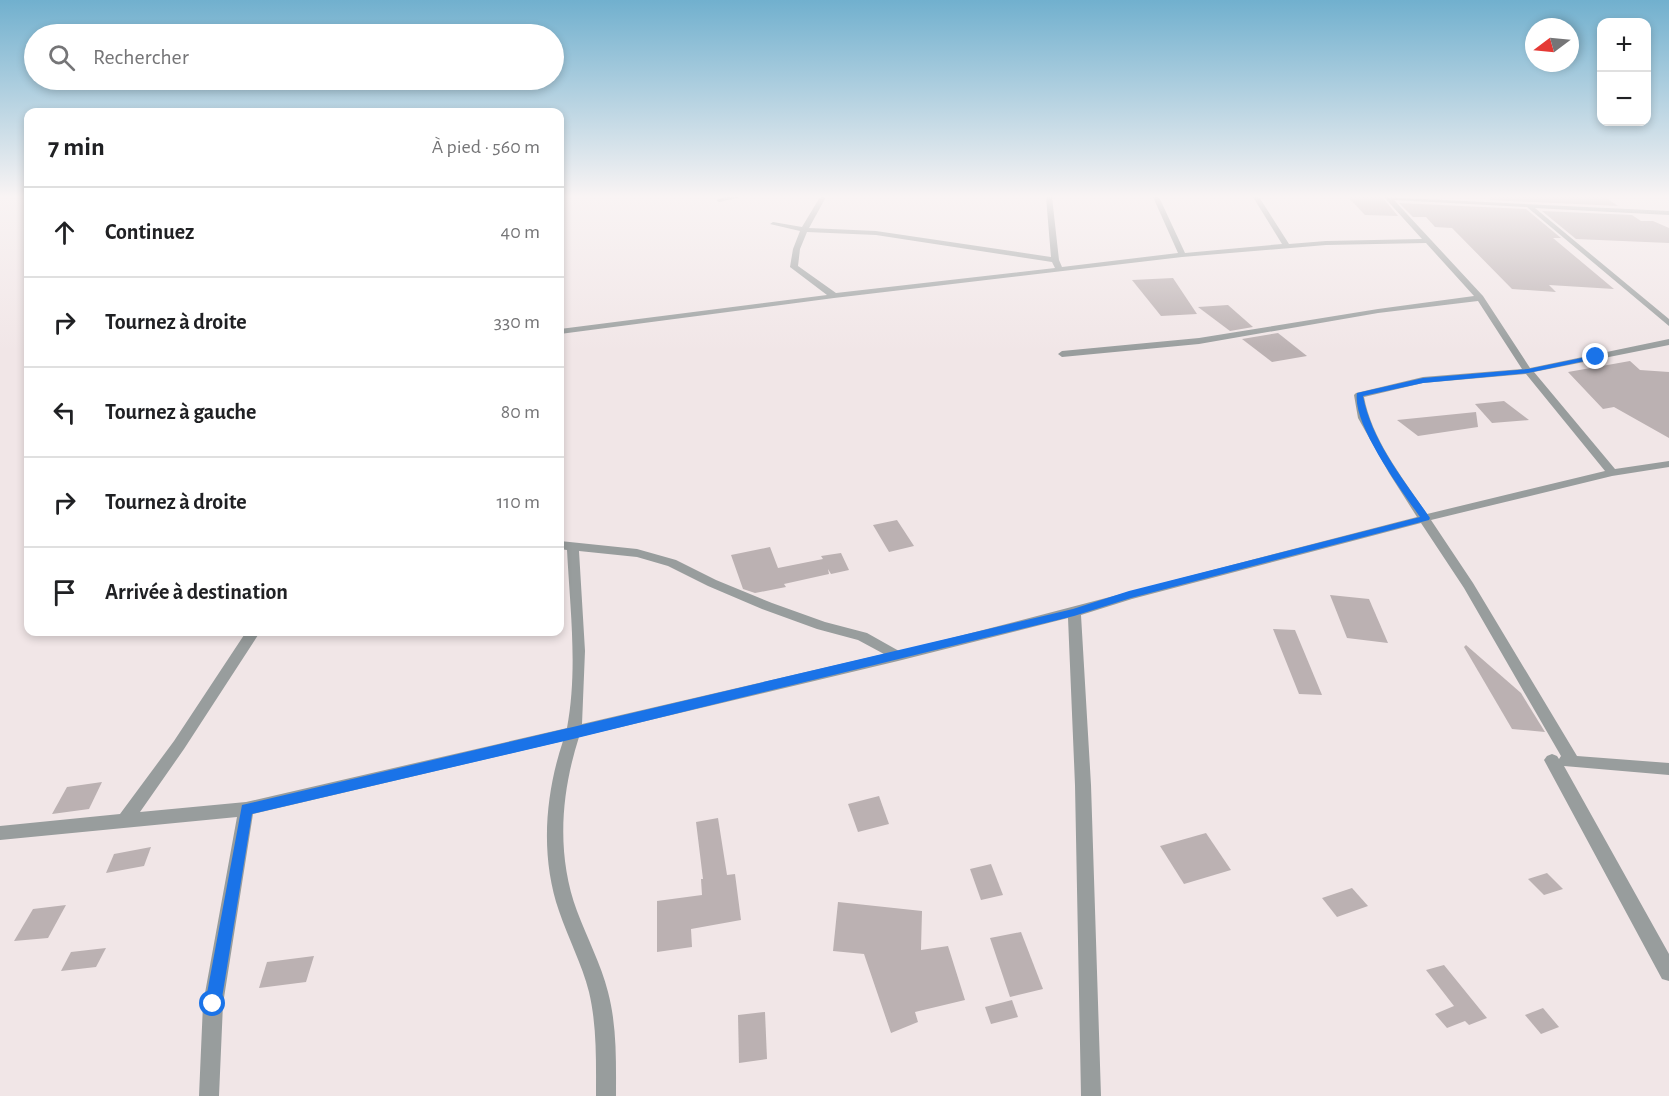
<!DOCTYPE html>
<html lang="fr">
<head>
<meta charset="utf-8">
<style>
  body { margin:0; font-family:"Alegreya Sans",sans-serif; background:#f6f6f6; color:#202124 }
  .controls { position:absolute; right:18px; top:18px; display:grid; overflow:hidden; border-radius:12px; box-shadow:0 3px 9px #0003 }
  .controls button { width:54px; height:54px; display:grid; place-items:center; padding:0; border:0; border-bottom:2px solid #e0e0e0; background:#fff; color:#202124; font:30px sans-serif }
  .compass { position:absolute; left:1525px; top:18px; width:54px; height:54px; border-radius:50%; background:#fff; box-shadow:0 3px 9px #0003; rotate:254deg }
  .stop { position:absolute; width:18px; height:18px; margin:-14px; border:4px solid #1a73e8; border-radius:50%; background:#fff }
  .stop.end { background:#1a73e8; border-color:#fff; box-shadow:0 2px 6px #0008 }
  .list { margin:0; padding:0; list-style:none }
  h2 { display:flex; justify-content:space-between; align-items:center; height:78px; margin:0; padding:0 24px; font-size:26px }
  h2 small { font-size:20px; font-weight:400; color:#757577 }
  .list li { display:grid; grid-template-columns:39px 1fr auto; gap:18px; align-items:center; box-sizing:border-box; height:90px; padding:0 24px; border-top:2px solid #e0e0e0 }
  .list b { display:block; font-size:22px; white-space:nowrap }
  .list em { font-size:20px; font-style:normal; color:#757577 }
  .icon { flex:none; width:33px; height:33px; fill:none; stroke:currentColor; stroke-width:2; stroke-linecap:round; stroke-linejoin:round }
  .map { position:relative; flex:none; width:1669px; height:1096px; overflow:hidden }
  .search { position:absolute; background:#fff; box-shadow:0 3px 9px #0003; left:24px; top:24px; width:540px; height:66px; display:flex; align-items:center; gap:15px; box-sizing:border-box; padding:0 21px; border-radius:33px; color:#757577; font-size:22px }
  .panel { position:absolute; background:#fff; box-shadow:0 3px 9px #0003; left:24px; top:108px; width:540px; height:528px; border-radius:12px }
  .map>svg:first-child { display:block }
</style>
</head>
<body>
<div class="map">
<svg width="1669" height="1096" viewBox="0 0 1669 1096">
  <rect width="100%" height="100%" fill="#f1e6e7"/>
  <g fill="#bbb1b2">
    <path d="M 1348,197 L 1382,197 L 1398,216 L 1365,215 Z"/>
    <path d="M 1488,197 L 1605,197 L 1618,206 L 1491,200 Z"/>
    <path d="M 1399,203 L 1526,209 L 1561,238 L 1553,238 L 1614,289 L 1549,285 L 1556,292 L 1512,289 L 1452,228 L 1435,227 L 1426,217 L 1413,217 Z"/>
    <path d="M 1542,211 L 1632,215 L 1641,221 L 1653,221 L 1669,228 L 1669,243 L 1576,239 Z"/>
    <path d="M 1173,278 L 1197,314 L 1161,316 L 1132,280 Z"/>
    <path d="M 1228,305 L 1253,327 L 1230,331 L 1198,307 Z"/>
    <path d="M 1278,333 L 1307,356 L 1272,362 L 1242,339 Z"/>
    <path d="M 1630,361 L 1640,370 L 1669,372 L 1669,438 L 1614,407 L 1603,409 L 1568,372 Z"/>
    <path d="M 1504,401 L 1529,420 L 1492,423 L 1475,404 Z"/>
    <path d="M 1476,412 L 1478,427 L 1418,436 L 1397,420 Z"/>
    <path d="M 897,520 L 914,546 L 889,552 L 873,525 Z"/>
    <path d="M 770,547 L 778,568 L 823,559 L 821,556 L 841,553 L 849,570 L 831,574 L 828,569 L 829,574 L 784,584 L 786,587 L 755,593 L 743,589 L 731,555 Z"/>
    <path d="M 1330,595 L 1369,599 L 1388,643 L 1347,638 Z"/>
    <path d="M 1273,629 L 1295,630 L 1322,695 L 1299,694 Z"/>
    <path d="M 1466,645 L 1521,693 L 1545,732 L 1512,729 L 1464,647 Z"/>
    <path d="M 102,782 L 89,809 L 52,814 L 67,787 Z"/>
    <path d="M 879,796 L 889,824 L 858,832 L 848,804 Z"/>
    <path d="M 718,818 L 727,875 L 735,874 L 741,920 L 691,929 L 692,947 L 657,952 L 657,901 L 702,895 L 701,879 L 703,879 L 696,822 Z"/>
    <path d="M 1206,833 L 1231,870 L 1184,884 L 1160,846 Z"/>
    <path d="M 151,847 L 144,866 L 106,873 L 114,854 Z"/>
    <path d="M 991,864 L 1003,895 L 981,900 L 970,869 Z"/>
    <path d="M 1547,873 L 1563,889 L 1544,895 L 1528,879 Z"/>
    <path d="M 1352,888 L 1368,906 L 1337,917 L 1322,898 Z"/>
    <path d="M 838,902 L 922,911 L 921,950 L 948,946 L 965,1000 L 915,1012 L 918,1022 L 891,1033 L 864,954 L 833,951 Z"/>
    <path d="M 66,905 L 48,938 L 14,941 L 33,909 Z"/>
    <path d="M 1021,932 L 1043,989 L 1010,997 L 990,938 Z"/>
    <path d="M 106,948 L 96,967 L 61,971 L 71,952 Z"/>
    <path d="M 314,956 L 306,982 L 259,988 L 267,962 Z"/>
    <path d="M 1444,965 L 1487,1018 L 1469,1025 L 1465,1021 L 1447,1028 L 1435,1014 L 1454,1006 L 1426,970 Z"/>
    <path d="M 1012,1000 L 1018,1017 L 991,1024 L 985,1007 Z"/>
    <path d="M 1543,1008 L 1559,1027 L 1541,1034 L 1525,1015 Z"/>
    <path d="M 765,1012 L 767,1059 L 739,1063 L 738,1015 Z"/>
  </g>
  <g fill="none" stroke-linecap="round" stroke-linejoin="round">
    <g fill="#989d9d" fill-rule="evenodd">
      <path d="M 724,197 L 742,197 L 719,202 L 716,200 Z"/>
      <path d="M 820,197 L 826,197 L 809,228 L 876,231 L 1051,257 L 1046,197 L 1052,197 L 1059,260 L 1062,267 L 1178,253 L 1153,197 L 1159,197 L 1185,253 L 1282,244 L 1253,197 L 1259,197 L 1289,244 L 1326,241 L 1422,239 L 1384,197 L 1669,211 L 1669,215 L 1535,208 L 1669,319 L 1669,326 L 1527,207 L 1394,200 L 1483,296 L 1530,368 L 1669,339 L 1669,345 L 1534,372 L 1615,469 L 1669,461 L 1669,467 L 1612,476 L 1431,520 L 1473,583 L 1577,756 L 1669,763 L 1669,775 L 1564,766 L 1669,954 L 1669,981 L 1662,979 L 1544,760 L 1547,756 L 1552,754 L 1557,756 L 1559,759 L 1561,756 L 1464,588 L 1421,523 L 1132,599 L 1081,615 L 1091,785 L 1101,1096 L 1081,1096 L 1075,785 L 1068,618 L 898,661 L 579,737 C 561,793 556,854 577,911 C 587,938 601,964 608,992 C 617,1026 616,1061 616,1096 L 596,1096 C 596,1061 597,1026 589,992 C 582,964 568,938 559,911 C 540,856 545,795 563,741 L 253,814 L 223,1004 L 219,1096 L 199,1096 L 203,1004 L 237,817 L 0,840 L 0,826 L 120,814 L 174,741 L 246,632 L 260,632 L 184,749 L 140,812 L 246,802 L 567,728 C 578,670 570,608 567,550 L 560,549 L 560,541 L 637,549 L 676,560 L 716,580 L 772,603 L 825,622 L 867,633 L 899,651 C 1073,608 1244,561 1417,517 L 1389,473 L 1358,418 L 1354,395 L 1356,393 L 1423,377 L 1522,369 L 1478,301 L 1378,313 L 1199,344 L 1062,357 L 1058,354 L 1062,351 L 1199,338 L 1378,309 L 1474,296 L 1426,243 L 1326,245 L 1182,257 L 834,298 L 560,334 L 560,329 L 827,295 L 790,267 L 793,249 L 800,231 L 770,224 L 773,222 L 802,227 ZM 807,232 L 876,235 L 1052,262 L 1055,268 L 836,293 L 798,266 L 800,249 ZM 1526,374 L 1605,471 L 1427,514 C 1403,478 1372,440 1364,397 L 1423,383 ZM 579,551 L 637,557 L 668,566 L 708,586 L 762,609 L 817,629 L 858,640 L 884,654 L 582,724 L 585,651 Z"/>
    </g>
  </g>
  <linearGradient id="sky" x2="0" y2="1"><stop stop-color="#71b0ce"/><stop offset="0.56" stop-color="#f9f4f4"/><stop offset="1" stop-color="#f9f4f4" stop-opacity="0"/></linearGradient>
  <rect width="1669" height="351" fill="url(#sky)"/>
  <path fill="#1a73e8" d="M 1596,355 L 1599,358 L 1528,373 L 1423,383 L 1363,396 C 1372,442 1404,480 1430,518 L 1429,520 L 1131,598 L 1074,616 L 573,739 L 252,814 L 221,1004 L 219,1009 L 213,1012 L 207,1009 L 205,1004 L 242,805 L 1073,609 L 1129,591 L 1420,517 C 1401,490 1352,424 1357,393 L 1423,378 L 1528,369 Z"/>
</svg>
<div class="controls">
<button>+</button>
<button>−</button>
</div>
<svg class="compass" viewBox="-18 -18 36 36"><path d="M0-13l5 13h-10z" fill="#e53935"/><path d="M0 13l5-13h-10z" fill="#757577"/></svg>
<div class="stop" style="left:213px;top:1004px"></div>
<div class="stop end" style="left:1596px;top:357px"></div>
<div class="search"><svg class="icon" aria-label="search" viewBox="0 0 24 24"><circle cx="10" cy="10" r="6"/><path d="M15 15l6 6"/></svg>Rechercher</div>
<section class="panel">
<h2>7 min<small>À pied · 560 m</small></h2>
<ul class="list">
<li><svg class="icon" aria-label="ahead" viewBox="0 0 24 24"><path d="M12 20V5M6 11l6-6 6 6"/></svg><div><b>Continuez</b></div><em>40 m</em></li>
<li><svg class="icon" aria-label="right" viewBox="0 0 24 24"><path d="M7 20v-9h11M14 6l5 5-5 5"/></svg><div><b>Tournez à droite</b></div><em>330 m</em></li>
<li><svg class="icon" aria-label="left" viewBox="0 0 24 24"><path d="M17 20v-9H6M10 6l-5 5 5 5"/></svg><div><b>Tournez à gauche</b></div><em>80 m</em></li>
<li><svg class="icon" aria-label="right" viewBox="0 0 24 24"><path d="M7 20v-9h11M14 6l5 5-5 5"/></svg><div><b>Tournez à droite</b></div><em>110 m</em></li>
<li><svg class="icon" aria-label="arrive" viewBox="0 0 24 24"><path d="M6 21V4h12l-3 4 3 4H6"/></svg><div><b>Arrivée à destination</b></div></li>
</ul>
</section>
</div>
</body>
</html>
